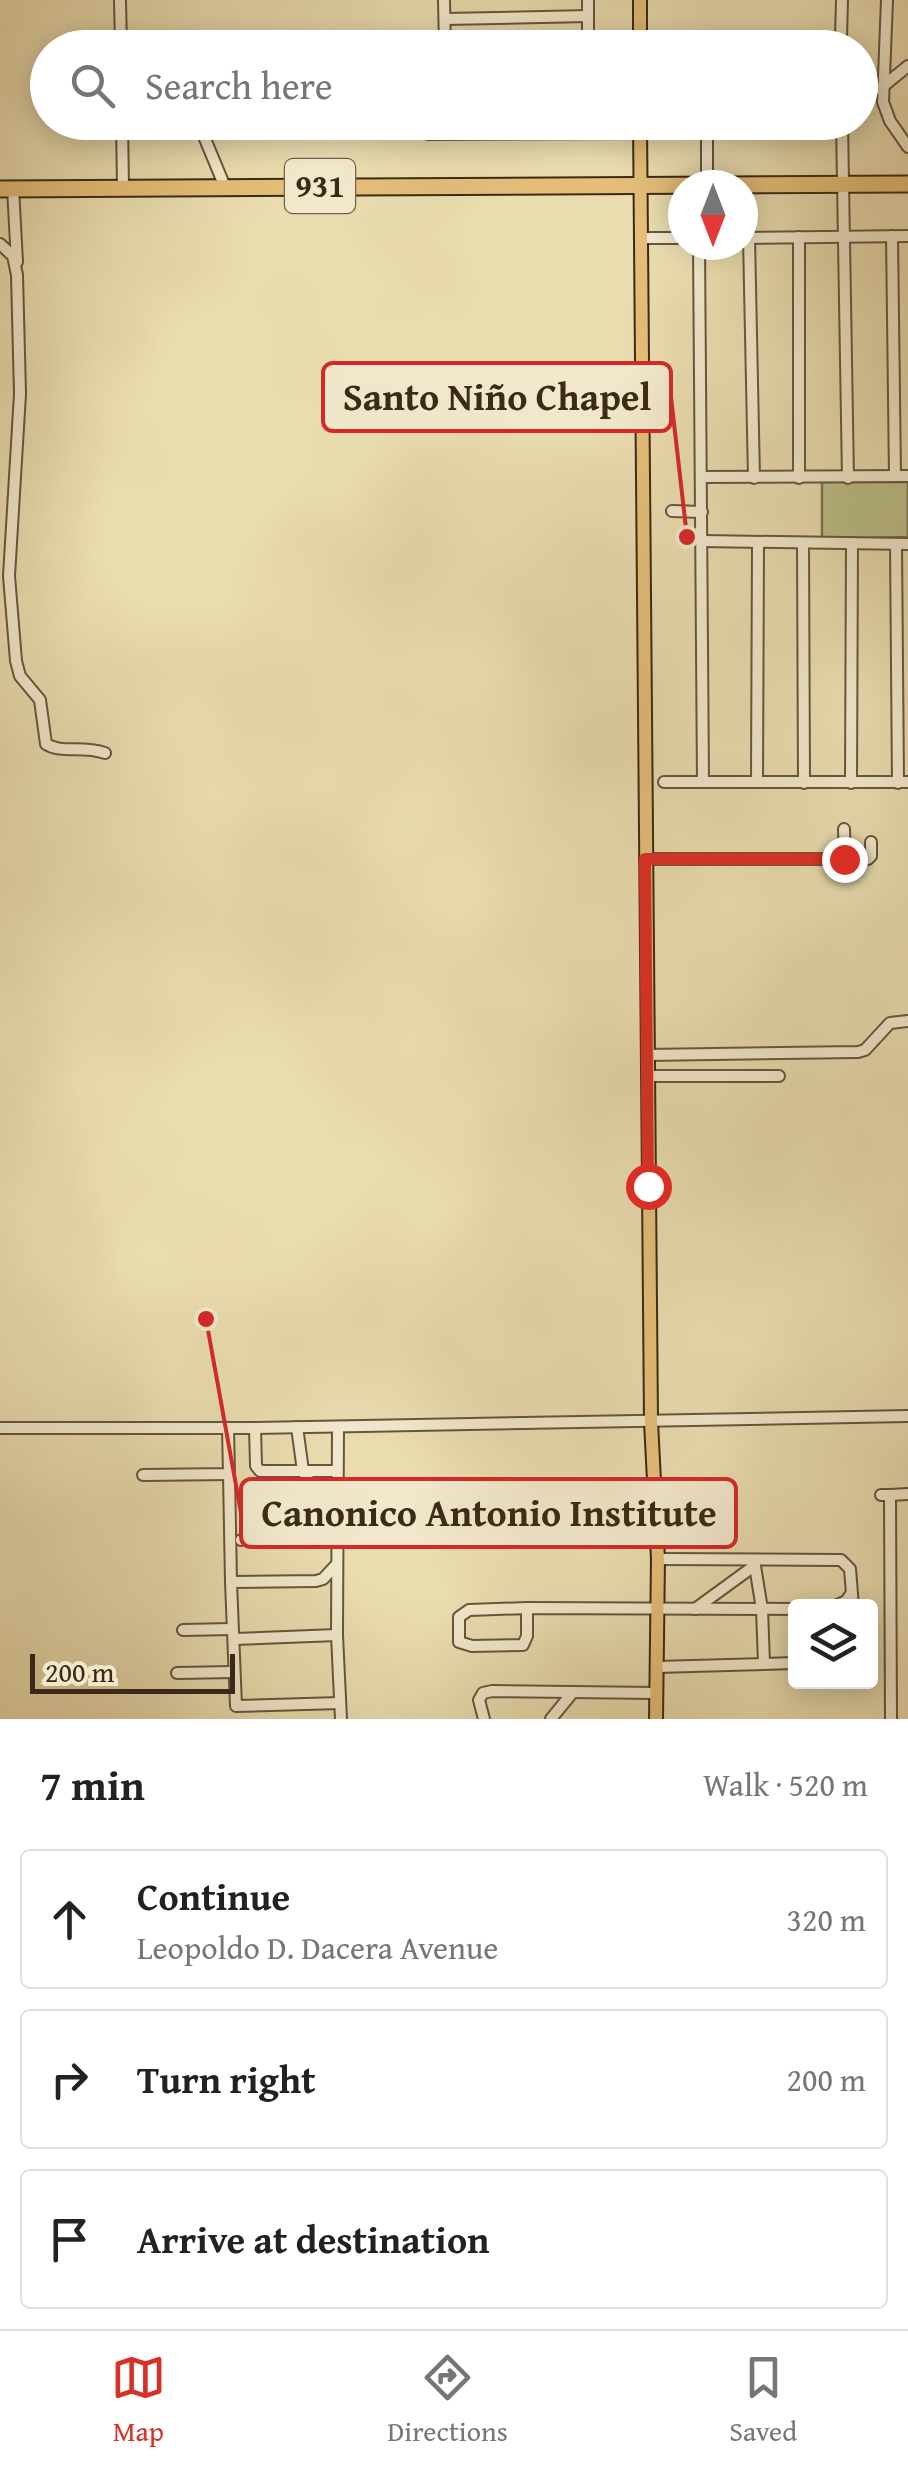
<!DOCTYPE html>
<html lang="en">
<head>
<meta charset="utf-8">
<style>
  body { margin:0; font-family:"Gentium Book Plus",serif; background:#f6f6f6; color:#222 }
  .controls { position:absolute; right:30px; bottom:30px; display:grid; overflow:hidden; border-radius:10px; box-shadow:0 5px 25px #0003 }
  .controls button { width:90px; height:90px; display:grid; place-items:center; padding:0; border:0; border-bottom:2px solid #e0e0e0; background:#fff; color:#222; font:50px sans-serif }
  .compass { position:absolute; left:668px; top:170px; width:90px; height:90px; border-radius:50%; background:#fff; box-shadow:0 5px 25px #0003; rotate:180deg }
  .scale { position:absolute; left:30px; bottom:25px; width:205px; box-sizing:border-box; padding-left:10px; border:5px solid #3b2a17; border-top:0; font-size:28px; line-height:35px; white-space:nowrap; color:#3b2a17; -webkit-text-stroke:8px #f1e8cb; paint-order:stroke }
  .stop { position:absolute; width:30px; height:30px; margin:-22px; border:8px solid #d93025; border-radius:50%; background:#fff }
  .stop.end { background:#d93025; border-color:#fff; box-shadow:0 2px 10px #0008 }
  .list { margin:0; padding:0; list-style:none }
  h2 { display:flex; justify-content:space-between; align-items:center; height:130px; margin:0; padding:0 40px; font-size:42px }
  h2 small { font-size:32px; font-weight:400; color:#767676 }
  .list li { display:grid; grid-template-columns:65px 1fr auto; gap:30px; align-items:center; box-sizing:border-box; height:140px; margin:0 20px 20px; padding:0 20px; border:2px solid #e0e0e0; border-radius:10px }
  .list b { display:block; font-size:38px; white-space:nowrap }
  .list p { margin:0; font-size:32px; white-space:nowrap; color:#767676 }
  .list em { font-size:32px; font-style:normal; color:#767676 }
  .icon { flex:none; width:55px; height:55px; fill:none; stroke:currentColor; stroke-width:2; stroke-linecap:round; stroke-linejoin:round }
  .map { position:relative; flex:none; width:908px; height:1719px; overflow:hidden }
  .search { position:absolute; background:#fff; box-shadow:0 5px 25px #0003; left:30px; right:30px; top:30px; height:110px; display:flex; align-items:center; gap:25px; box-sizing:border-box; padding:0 35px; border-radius:55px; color:#767676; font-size:38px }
  .sheet { height:610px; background:#fff }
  nav { display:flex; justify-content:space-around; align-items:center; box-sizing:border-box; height:140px; border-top:2px solid #e0e0e0; background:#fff; font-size:28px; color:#767676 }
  nav a { display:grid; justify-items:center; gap:5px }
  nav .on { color:#d93025 }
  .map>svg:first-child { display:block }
</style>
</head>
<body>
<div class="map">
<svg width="908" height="1719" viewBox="0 0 908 1719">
  <rect width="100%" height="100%" fill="#e9dcaf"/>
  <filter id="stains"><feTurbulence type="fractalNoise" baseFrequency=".002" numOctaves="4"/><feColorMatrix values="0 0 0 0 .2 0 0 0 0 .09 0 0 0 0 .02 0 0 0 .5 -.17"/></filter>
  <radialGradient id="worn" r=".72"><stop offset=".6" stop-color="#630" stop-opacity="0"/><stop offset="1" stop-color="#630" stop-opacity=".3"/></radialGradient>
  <path fill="#bbbf87" stroke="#7b744f" stroke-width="2.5" d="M 822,482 L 908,482 L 908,537 L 822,539 Z"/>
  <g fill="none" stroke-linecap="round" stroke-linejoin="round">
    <g stroke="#66563d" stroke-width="14">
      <g id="minor">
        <path d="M 120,0 L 121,48"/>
        <path d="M 444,0 L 445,48"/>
        <path d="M 588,0 L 588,48"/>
        <path d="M 887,0 L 883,102 L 890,121 L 908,147"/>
        <path d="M 445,19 L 588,16"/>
        <path d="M 640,37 L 841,38 L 842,0"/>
        <path d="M 860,92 L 881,88 L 908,66"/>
        <path d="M 122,122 L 123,188"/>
        <path d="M 198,122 L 225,187"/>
        <path d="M 707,122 L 707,184"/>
        <path d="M 842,122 L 848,478"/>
        <path d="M 428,134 L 640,133"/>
        <path d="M 13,188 L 17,262"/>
        <path d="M 892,236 L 895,476"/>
        <path d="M 799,237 L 799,478"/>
        <path d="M 640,238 L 683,238"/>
        <path d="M 744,238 L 908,236"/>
        <path d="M 749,238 L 754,478"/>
        <path d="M 0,244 L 13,256 L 17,275 L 20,394 L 9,576 L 16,661 L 20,676 L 40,700 L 46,744 C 62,754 82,745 105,753"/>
        <path d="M 699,245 L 703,782"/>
        <path d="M 701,477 L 908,476"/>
        <path d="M 672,511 L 702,512"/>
        <path d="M 703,541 L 908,544"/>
        <path d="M 803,543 L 804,783"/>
        <path d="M 896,544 L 898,783"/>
        <path d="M 664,782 L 908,782"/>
        <path d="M 757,782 L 758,543"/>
        <path d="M 851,783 L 852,543"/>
        <path d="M 844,829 L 845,859"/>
        <path d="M 645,859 L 868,859 L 871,856 L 871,842"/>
        <path d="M 647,1055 L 858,1052 L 865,1050 L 890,1023 L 908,1021"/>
        <path d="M 647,1076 L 779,1076"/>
        <path d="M 297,1427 L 303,1471 L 313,1487 L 322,1511"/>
        <path d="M 338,1427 L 337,1635 L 341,1719"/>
        <path d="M 0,1428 L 255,1428 L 908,1416"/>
        <path d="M 255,1428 L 256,1466 L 260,1471 L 337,1471"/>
        <path d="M 229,1474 L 231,1582"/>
        <path d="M 143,1475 L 229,1474 L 228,1428"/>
        <path d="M 881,1495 L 890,1495 L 891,1719"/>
        <path d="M 890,1495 L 908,1494"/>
        <path d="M 241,1540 C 283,1530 308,1529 336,1494"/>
        <path d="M 658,1559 L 841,1560 L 850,1569 L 853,1606"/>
        <path d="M 754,1560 L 762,1609 L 764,1663"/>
        <path d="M 337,1564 L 323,1579 L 316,1581 L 231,1582 L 236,1706 L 340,1703"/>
        <path d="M 835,1606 L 846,1601 L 851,1594"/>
        <path d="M 527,1608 L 527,1636 L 523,1645 L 472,1646 L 459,1642 L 459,1617 L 469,1610 L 527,1608 L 796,1609"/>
        <path d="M 695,1609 L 754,1566"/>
        <path d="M 183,1630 L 232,1629"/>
        <path d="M 234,1639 L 337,1635"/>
        <path d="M 657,1667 L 796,1663"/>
        <path d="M 177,1673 L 234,1672"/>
        <path d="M 484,1719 L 479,1700 L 483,1693 L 492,1691 L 656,1693"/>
        <path d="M 551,1719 L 573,1692"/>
      </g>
    </g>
    <g stroke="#3b2a17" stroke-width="16">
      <g id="major">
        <path d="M 640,0 L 640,48"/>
        <path d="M 640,122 L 651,1422 L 658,1559 L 656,1719"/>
      </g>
    </g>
    <g stroke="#3b2a17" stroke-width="19">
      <path id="highway" d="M 0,189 L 908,184"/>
    </g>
    <use href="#minor" stroke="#f1e8cb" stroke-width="10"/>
    <use href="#major" stroke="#e4be78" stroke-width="12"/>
    <use href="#highway" stroke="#e4be78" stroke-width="15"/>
  </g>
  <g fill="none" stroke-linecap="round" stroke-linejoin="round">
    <path stroke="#d93025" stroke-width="12" d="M 648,1186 L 645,859 L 844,859"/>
  </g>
  <g text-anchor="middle" stroke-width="9" stroke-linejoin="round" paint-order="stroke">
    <rect fill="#f1e8cb" stroke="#72634d" stroke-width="2.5" x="285" y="159" width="70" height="54" rx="8"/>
    <g font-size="32" font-weight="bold" fill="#3b2a17">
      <text x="320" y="197">931</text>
    </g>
  </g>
  <path fill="none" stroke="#d62828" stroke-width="4" d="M687 537L671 397M206 1319L241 1513"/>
  <g fill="#d62828" stroke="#f1e8cb" stroke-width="4">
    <circle cx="687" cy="537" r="10"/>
    <circle cx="206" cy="1319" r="10"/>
  </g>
  <g fill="#f1e8cb" stroke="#d62828" stroke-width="4">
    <rect x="323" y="363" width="348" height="68" rx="10"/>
    <rect x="241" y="1479" width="495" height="68" rx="10"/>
  </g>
  <g font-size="38" text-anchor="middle" font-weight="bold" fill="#3b2a17">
    <text x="497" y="410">Santo Niño Chapel</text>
    <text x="489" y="1526">Canonico Antonio Institute</text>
  </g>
  <rect width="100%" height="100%" filter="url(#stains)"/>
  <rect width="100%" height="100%" fill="url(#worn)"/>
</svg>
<div class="controls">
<button><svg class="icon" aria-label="layers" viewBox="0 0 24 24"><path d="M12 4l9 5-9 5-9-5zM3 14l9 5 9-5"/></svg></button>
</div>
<svg class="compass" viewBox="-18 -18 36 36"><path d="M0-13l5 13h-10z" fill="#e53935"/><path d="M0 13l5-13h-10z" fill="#767676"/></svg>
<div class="scale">200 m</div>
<div class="stop" style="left:648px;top:1186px"></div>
<div class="stop end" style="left:844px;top:859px"></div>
<div class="search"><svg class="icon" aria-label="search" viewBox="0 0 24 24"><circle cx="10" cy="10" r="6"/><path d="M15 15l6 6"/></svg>Search here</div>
</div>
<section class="sheet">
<h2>7 min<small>Walk · 520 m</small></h2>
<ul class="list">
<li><svg class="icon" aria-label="ahead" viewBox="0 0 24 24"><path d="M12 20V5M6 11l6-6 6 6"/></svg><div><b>Continue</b><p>Leopoldo D. Dacera Avenue</p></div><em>320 m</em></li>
<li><svg class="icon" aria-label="right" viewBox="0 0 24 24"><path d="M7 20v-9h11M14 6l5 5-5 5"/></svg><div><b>Turn right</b></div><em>200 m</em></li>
<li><svg class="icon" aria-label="arrive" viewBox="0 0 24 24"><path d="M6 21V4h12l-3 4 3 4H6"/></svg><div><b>Arrive at destination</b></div></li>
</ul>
</section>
<nav>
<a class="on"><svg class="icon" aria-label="map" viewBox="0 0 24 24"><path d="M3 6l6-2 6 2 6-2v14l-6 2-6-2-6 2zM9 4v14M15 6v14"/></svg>Map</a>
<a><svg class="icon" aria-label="directions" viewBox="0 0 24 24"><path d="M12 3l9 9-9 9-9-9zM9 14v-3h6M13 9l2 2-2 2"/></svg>Directions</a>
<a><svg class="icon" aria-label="saved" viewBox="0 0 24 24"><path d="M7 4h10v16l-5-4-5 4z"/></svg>Saved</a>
</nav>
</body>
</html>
